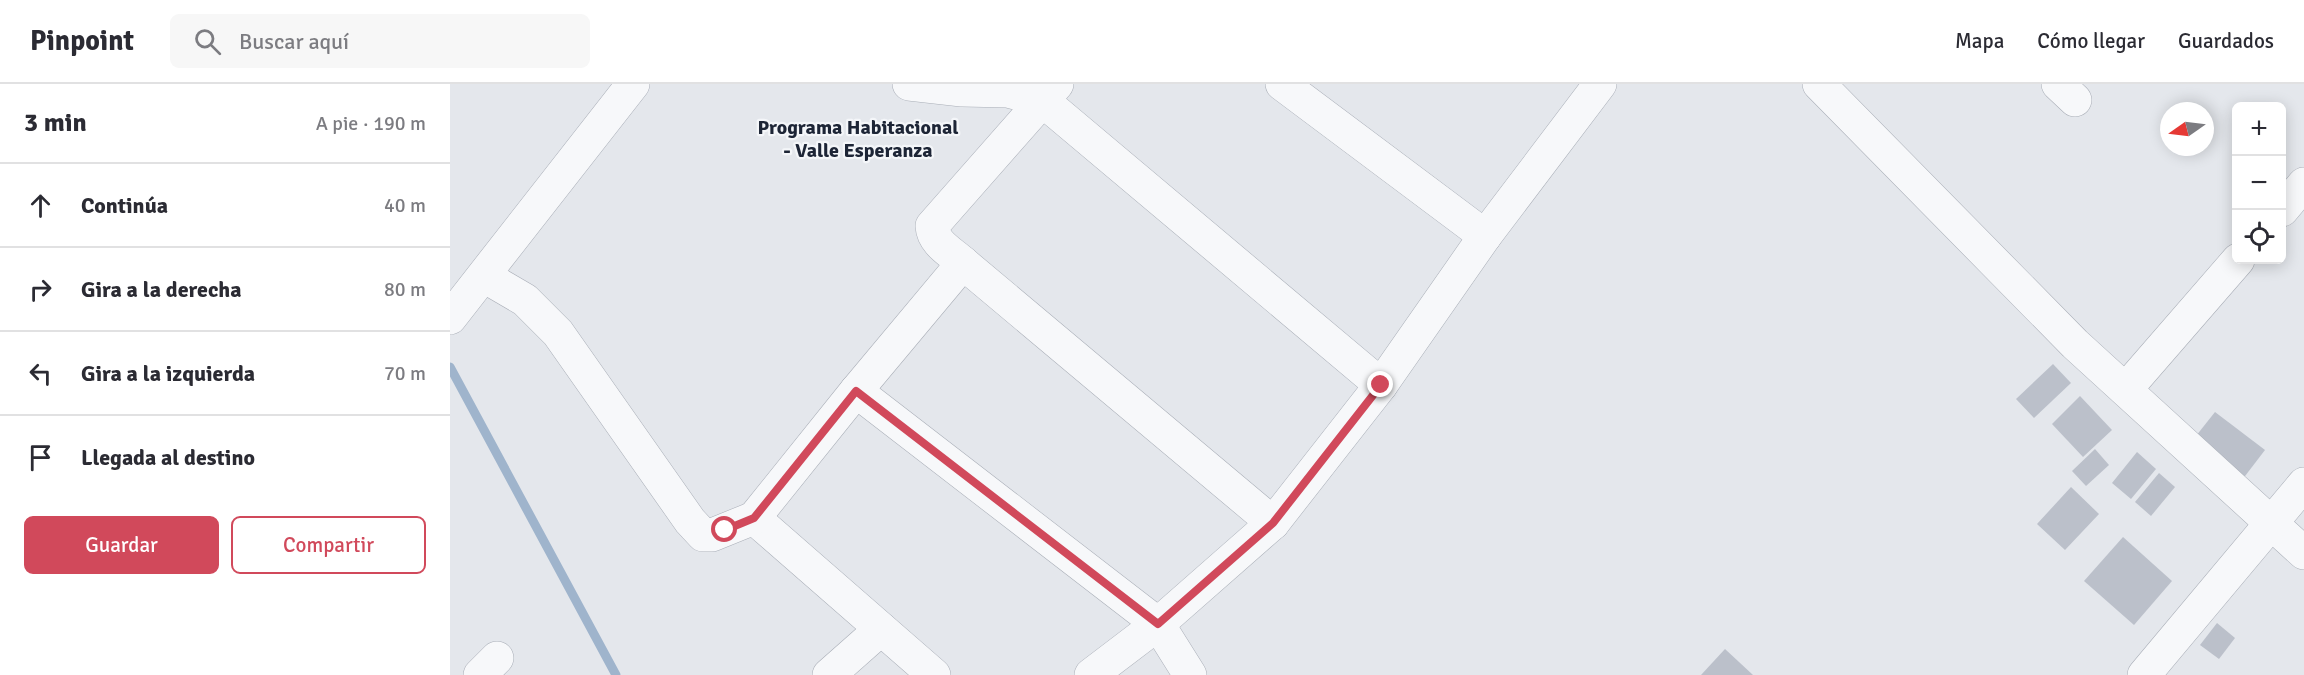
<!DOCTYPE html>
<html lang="es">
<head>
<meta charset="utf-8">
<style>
  body { margin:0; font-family:Signika,sans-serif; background:#f7f7f7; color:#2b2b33 }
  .controls { position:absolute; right:18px; top:18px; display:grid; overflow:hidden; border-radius:9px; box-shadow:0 3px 15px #0003 }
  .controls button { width:54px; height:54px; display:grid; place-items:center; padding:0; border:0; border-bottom:2px solid #e1e1e2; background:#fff; color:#2b2b33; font:30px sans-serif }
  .compass { position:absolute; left:1710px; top:18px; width:54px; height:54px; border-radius:50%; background:#fff; box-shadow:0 3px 15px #0003; rotate:256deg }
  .stop { position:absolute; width:18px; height:18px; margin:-14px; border:4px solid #d1495b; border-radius:50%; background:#fff }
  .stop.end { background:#d1495b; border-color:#fff; box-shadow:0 2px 6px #0008 }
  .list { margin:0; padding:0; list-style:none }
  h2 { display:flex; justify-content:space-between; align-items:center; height:78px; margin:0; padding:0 24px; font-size:26px }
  h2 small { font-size:20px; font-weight:400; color:#7c7c81 }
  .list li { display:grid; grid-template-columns:39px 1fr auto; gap:18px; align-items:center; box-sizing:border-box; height:84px; padding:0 24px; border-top:2px solid #e1e1e2 }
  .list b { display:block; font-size:22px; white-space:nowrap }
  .list em { font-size:20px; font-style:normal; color:#7c7c81 }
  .actions { display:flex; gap:12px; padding:18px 24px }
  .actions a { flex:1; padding:14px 0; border:2px solid #d1495b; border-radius:9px; text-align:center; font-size:21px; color:#d1495b }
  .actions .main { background:#d1495b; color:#fff }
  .icon { flex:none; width:33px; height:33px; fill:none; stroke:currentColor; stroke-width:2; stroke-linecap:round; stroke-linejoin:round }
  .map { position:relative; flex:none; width:1854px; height:591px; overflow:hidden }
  header { display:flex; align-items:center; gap:36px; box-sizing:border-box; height:84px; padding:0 30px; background:#fff; border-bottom:2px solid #e1e1e2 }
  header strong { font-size:28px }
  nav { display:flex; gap:33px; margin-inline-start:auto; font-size:21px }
  .search { width:420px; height:54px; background:#f7f7f7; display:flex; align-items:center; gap:15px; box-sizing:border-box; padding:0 21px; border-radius:9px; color:#7c7c81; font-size:22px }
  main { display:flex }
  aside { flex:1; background:#fff }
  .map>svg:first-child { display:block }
</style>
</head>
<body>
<header>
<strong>Pinpoint</strong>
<div class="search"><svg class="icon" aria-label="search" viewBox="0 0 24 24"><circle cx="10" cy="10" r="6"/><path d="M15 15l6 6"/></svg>Buscar aquí</div>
<nav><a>Mapa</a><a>Cómo llegar</a><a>Guardados</a></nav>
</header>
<main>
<aside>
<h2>3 min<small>A pie · 190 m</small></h2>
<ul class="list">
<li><svg class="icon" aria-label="ahead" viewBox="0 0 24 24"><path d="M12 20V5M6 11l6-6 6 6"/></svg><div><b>Continúa</b></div><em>40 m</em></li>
<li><svg class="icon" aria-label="right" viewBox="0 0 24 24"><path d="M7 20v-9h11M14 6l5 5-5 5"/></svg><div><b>Gira a la derecha</b></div><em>80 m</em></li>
<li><svg class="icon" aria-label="left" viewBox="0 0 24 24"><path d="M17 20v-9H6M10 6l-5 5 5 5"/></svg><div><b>Gira a la izquierda</b></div><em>70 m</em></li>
<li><svg class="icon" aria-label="arrive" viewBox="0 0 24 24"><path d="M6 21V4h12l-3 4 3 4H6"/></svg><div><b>Llegada al destino</b></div></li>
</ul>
<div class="actions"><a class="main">Guardar</a><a>Compartir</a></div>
</aside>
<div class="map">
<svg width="1854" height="591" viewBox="0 0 1854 591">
  <rect width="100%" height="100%" fill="#e4e7ec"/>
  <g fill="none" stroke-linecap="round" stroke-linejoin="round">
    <path stroke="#9fb4cc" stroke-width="9" d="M 0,283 L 166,591"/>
  </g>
  <g fill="#bbc0ca">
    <path d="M 1603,280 L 1621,299 L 1584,334 L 1566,315 Z"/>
    <path d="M 1630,312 L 1662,346 L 1633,373 L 1602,340 Z"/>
    <path d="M 1765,328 L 1815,366 L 1792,396 L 1742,357 Z"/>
    <path d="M 1645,365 L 1659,381 L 1636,402 L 1622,387 Z"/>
    <path d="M 1687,368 L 1706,385 L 1681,415 L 1662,399 Z"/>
    <path d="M 1709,389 L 1725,403 L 1701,432 L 1685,418 Z"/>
    <path d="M 1621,403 L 1649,430 L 1615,466 L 1587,440 Z"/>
    <path d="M 1673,453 L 1722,497 L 1684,541 L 1634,497 Z"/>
    <path d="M 1767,539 L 1785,554 L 1769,575 L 1750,561 Z"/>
    <path d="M 1275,565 L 1303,591 L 1251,591 Z"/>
  </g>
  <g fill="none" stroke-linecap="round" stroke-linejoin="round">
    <g stroke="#a9aeb7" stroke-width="34">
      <g id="minor">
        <path d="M 459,0 L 512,6 L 558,7 L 592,16 L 931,301"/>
        <path d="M 607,0 L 482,142 C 483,159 501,168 513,179 L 823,439"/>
        <path d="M 832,0 L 1035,152"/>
        <path d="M 1369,0 L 1625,260 L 1854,469"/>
        <path d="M 1608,0 L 1625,16"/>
        <path d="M 1832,126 L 1854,100"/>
        <path d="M 34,192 L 75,216 L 108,249 L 240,437 L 253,451 L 262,451 L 304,434 L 484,591"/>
        <path d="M 0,234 L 183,0"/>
        <path d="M 1676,305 L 1788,176"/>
        <path d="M 406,307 L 513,179"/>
        <path d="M 304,434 L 406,307 L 708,540 L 740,591"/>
        <path d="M 30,591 L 47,574"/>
        <path d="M 379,591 L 431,545"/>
        <path d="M 641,591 L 708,540 L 823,439 L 931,301 L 1035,152 L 1150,0"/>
        <path d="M 1694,591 L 1854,400"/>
      </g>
    </g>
    <use href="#minor" stroke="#f7f8fa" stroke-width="33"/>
  </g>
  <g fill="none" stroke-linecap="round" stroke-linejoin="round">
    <path stroke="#d1495b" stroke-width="8" d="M 275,446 L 304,434 L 406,307 L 708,540 L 823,439 L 931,301"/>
  </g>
  <g text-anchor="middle" stroke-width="4.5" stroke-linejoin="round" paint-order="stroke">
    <g font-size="20" font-weight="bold" fill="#1d2536" stroke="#f4f6f9">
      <text x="408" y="50">Programa Habitacional<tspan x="408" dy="23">- Valle Esperanza</tspan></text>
    </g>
  </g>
</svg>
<div class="controls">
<button>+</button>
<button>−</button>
<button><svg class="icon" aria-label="locate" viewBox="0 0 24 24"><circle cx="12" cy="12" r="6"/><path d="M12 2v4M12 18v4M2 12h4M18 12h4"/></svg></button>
</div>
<svg class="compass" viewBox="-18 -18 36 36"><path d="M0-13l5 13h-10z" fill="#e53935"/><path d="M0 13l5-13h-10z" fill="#7c7c81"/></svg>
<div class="stop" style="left:275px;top:446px"></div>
<div class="stop end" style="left:931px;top:301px"></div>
</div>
</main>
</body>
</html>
